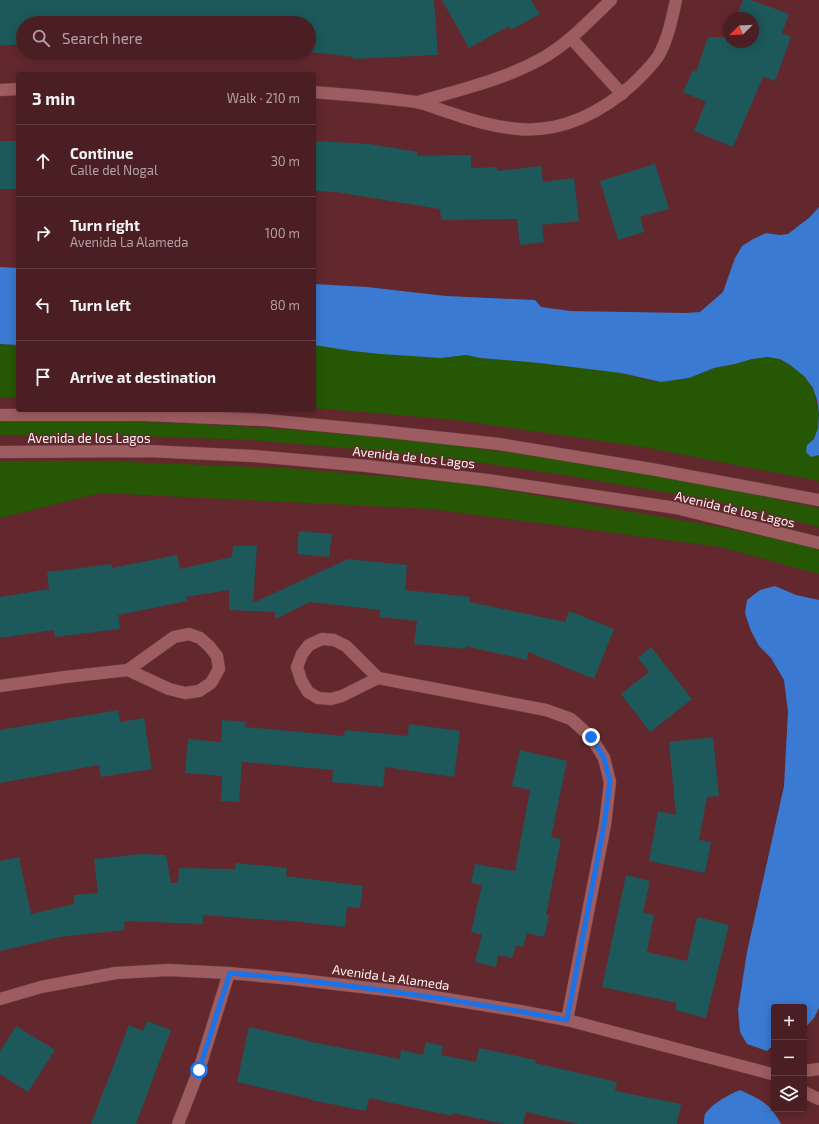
<!DOCTYPE html>
<html lang="en">
<head>
<meta charset="utf-8">
<style>
  body { margin:0; font-family:"Exo 2",sans-serif; background:#51272a; color:#f1f3f6 }
  .controls { position:absolute; right:12px; bottom:12px; display:grid; overflow:hidden; border-radius:4px; box-shadow:0 2px 10px #0003 }
  .controls button { width:36px; height:36px; display:grid; place-items:center; padding:0; border:0; border-bottom:1px solid #613c40; background:#4a1e22; color:#f1f3f6; font:20px sans-serif }
  .compass { position:absolute; left:723px; top:12px; width:36px; height:36px; border-radius:50%; background:#4a1e22; box-shadow:0 2px 10px #0003; rotate:246deg }
  .stop { position:absolute; width:12px; height:12px; margin:-9px; border:3px solid #1a73e8; border-radius:50%; background:#fff }
  .stop.end { background:#1a73e8; border-color:#fff; box-shadow:0 1px 4px #0008 }
  .list { margin:0; padding:0; list-style:none }
  h2 { display:flex; justify-content:space-between; align-items:center; height:52px; margin:0; padding:0 16px; font-size:17px }
  h2 small { font-size:13px; font-weight:400; color:#b2a2a5 }
  .list li { display:grid; grid-template-columns:26px 1fr auto; gap:12px; align-items:center; box-sizing:border-box; height:72px; padding:0 16px; border-top:1px solid #613c40 }
  .list b { display:block; font-size:15px; white-space:nowrap }
  .list p { margin:0; font-size:13px; white-space:nowrap; color:#b2a2a5 }
  .list em { font-size:13px; font-style:normal; color:#b2a2a5 }
  .icon { flex:none; width:22px; height:22px; fill:none; stroke:currentColor; stroke-width:2; stroke-linecap:round; stroke-linejoin:round }
  .map { position:relative; flex:none; width:819px; height:1124px; overflow:hidden }
  .search { position:absolute; background:#4a1e22; box-shadow:0 2px 10px #0003; left:16px; top:16px; width:300px; height:44px; display:flex; align-items:center; gap:10px; box-sizing:border-box; padding:0 14px; border-radius:22px; color:#b2a2a5; font-size:15px }
  .panel { position:absolute; background:#4a1e22; box-shadow:0 2px 10px #0003; left:16px; top:72px; width:300px; height:340px; border-radius:4px }
  .map>svg:first-child { display:block }
</style>
</head>
<body>
<div class="map">
<svg width="819" height="1124" viewBox="0 0 819 1124">
  <rect width="100%" height="100%" fill="#62282d"/>
  <g fill="#255704">
    <path d="M 0,344 L 18,345 L 18,397 L 0,397 Z"/>
    <path d="M 314,345 L 441,358 L 466,355 L 480,358 L 539,363 L 621,373 L 651,381 L 689,378 L 714,368 L 735,364 L 752,359 L 767,357 L 780,359 L 790,365 L 804,376 L 813,388 L 819,414 L 818,428 L 814,439 L 807,445 L 811,457 L 819,455 L 819,481 L 643,447 L 456,420 L 314,408 Z"/>
    <path d="M 0,421 C 191,418 381,433 570,461 C 653,473 737,491 819,508 L 819,527 L 715,501 L 570,476 L 482,463 L 365,450 L 251,440 L 133,436 L 0,435 Z"/>
    <path d="M 0,461 L 102,461 L 285,468 L 466,483 L 731,529 L 819,549 L 819,574 L 720,547 L 431,509 L 100,493 L 0,518 Z"/>
  </g>
  <g fill="#3a7ad2">
    <path d="M 819,207 L 819,455 L 811,457 L 806,452 L 807,445 L 814,439 L 818,428 L 819,414 L 817,400 L 813,388 L 804,376 L 790,365 L 780,359 L 767,357 L 752,359 L 735,364 L 714,368 L 689,378 L 661,382 L 621,373 L 539,363 L 480,358 L 466,355 L 441,358 L 381,354 L 352,351 L 314,345 L 314,284 L 367,287 L 446,296 L 535,300 L 541,307 L 570,311 L 686,313 L 700,312 L 723,292 L 735,258 L 742,246 L 753,239 L 766,233 L 779,235 L 788,234 L 810,217 Z"/>
    <path d="M 0,267 L 18,268 L 18,345 L 0,344 Z"/>
    <path d="M 775,586 L 796,595 L 819,600 L 819,1008 L 814,1018 L 804,1029 L 804,1007 L 774,1007 L 774,1044 L 767,1051 L 747,1044 L 740,1032 L 738,1010 L 747,952 L 784,786 L 788,712 L 784,680 L 771,658 L 759,646 L 751,631 L 745,613 L 747,600 L 760,590 Z"/>
    <path d="M 740,1090 C 761,1100 770,1103 781,1124 L 704,1124 C 704,1121 704,1117 705,1114 C 713,1103 728,1095 740,1090 Z"/>
  </g>
  <g fill="#1d595a">
    <path d="M 0,0 L 434,0 L 438,55 L 353,59 L 353,57 L 309,52 L 309,23 L 23,23 L 23,44 L 0,46 Z"/>
    <path d="M 442,0 L 531,0 L 540,14 L 511,30 L 509,26 L 469,48 Z"/>
    <path d="M 743,0 L 751,0 L 789,14 L 782,33 L 791,37 L 775,81 L 763,77 L 733,147 L 694,131 L 706,102 L 683,92 L 693,70 L 696,72 L 708,37 L 729,37 L 729,42 L 753,42 L 753,18 L 736,18 Z"/>
    <rect x="0" y="141" width="18" height="48"/>
    <path d="M 314,141 L 370,144 L 418,152 L 417,156 L 471,155 L 471,168 L 497,167 L 497,171 L 541,166 L 543,182 L 574,178 L 579,221 L 542,225 L 544,242 L 520,245 L 517,219 L 441,220 L 440,209 L 336,192 L 314,191 Z"/>
    <path d="M 655,164 L 669,209 L 640,217 L 644,232 L 618,240 L 600,181 Z"/>
    <path d="M 299,531 L 332,534 L 329,557 L 297,554 Z"/>
    <path d="M 233,546 L 257,546 L 253,603 L 348,559 L 407,565 L 405,590 L 470,597 L 470,602 L 565,622 L 569,611 L 614,629 L 594,679 L 528,652 L 527,660 L 465,646 L 465,649 L 414,644 L 417,621 L 380,617 L 380,610 L 310,602 L 275,619 L 275,612 L 229,610 L 229,590 L 186,597 L 187,601 L 118,615 L 120,629 L 55,637 L 54,630 L 0,638 L 0,597 L 49,589 L 47,572 L 112,564 L 112,568 L 177,555 L 180,569 L 232,557 Z"/>
    <path d="M 651,647 L 692,699 L 650,732 L 621,694 L 649,672 L 638,658 Z"/>
    <path d="M 118,710 L 120,722 L 144,718 L 152,769 L 101,777 L 99,765 L 0,783 L 0,730 Z"/>
    <path d="M 222,720 L 245,722 L 245,727 L 344,736 L 345,730 L 408,736 L 409,724 L 460,731 L 454,777 L 385,767 L 383,787 L 332,782 L 333,770 L 242,762 L 239,802 L 221,801 L 222,776 L 185,773 L 188,739 L 221,742 Z"/>
    <path d="M 713,737 L 719,796 L 707,797 L 699,840 L 711,842 L 705,873 L 649,861 L 658,811 L 676,815 L 669,742 Z"/>
    <path d="M 520,750 L 567,761 L 551,837 L 561,839 L 546,915 L 549,915 L 544,937 L 527,933 L 523,947 L 516,945 L 512,958 L 498,955 L 496,967 L 475,962 L 482,935 L 471,932 L 482,885 L 471,883 L 475,864 L 515,871 L 530,790 L 512,786 Z"/>
    <path d="M 142,854 L 166,855 L 171,883 L 178,883 L 179,868 L 235,869 L 236,863 L 287,868 L 286,876 L 363,886 L 360,908 L 347,907 L 345,927 L 283,920 L 283,921 L 203,915 L 203,924 L 124,921 L 125,930 L 60,937 L 0,951 L 0,861 L 19,857 L 31,914 L 74,904 L 74,895 L 98,893 L 94,859 Z"/>
    <path d="M 626,875 L 650,881 L 643,912 L 654,915 L 647,952 L 687,961 L 697,917 L 729,925 L 706,1018 L 675,1010 L 677,1003 L 602,987 Z"/>
    <path d="M 147,1021 L 171,1030 L 136,1124 L 91,1124 L 129,1025 L 143,1031 Z"/>
    <path d="M 16,1026 L 55,1050 L 28,1092 L 0,1074 L 0,1051 Z"/>
    <path d="M 249,1027 L 306,1040 L 306,1041 L 400,1059 L 401,1050 L 423,1055 L 426,1042 L 443,1046 L 441,1055 L 476,1062 L 479,1048 L 536,1060 L 535,1063 L 617,1082 L 615,1091 L 681,1104 L 677,1124 L 579,1124 L 526,1112 L 523,1124 L 505,1124 L 453,1113 L 452,1116 L 369,1098 L 366,1111 L 311,1100 L 311,1099 L 237,1082 Z"/>
  </g>
  <g fill="none" stroke-linecap="round" stroke-linejoin="round">
    <g stroke="#70434a" stroke-width="13">
      <g id="minor">
        <path d="M 571,38 L 622,94"/>
        <path d="M 0,90 L 18,89"/>
        <path d="M 314,92 C 348,95 383,97 416,102 C 427,104 438,109 448,112 C 470,120 495,127 518,129 C 562,133 602,112 633,84 C 642,75 652,66 659,55 C 668,38 672,19 676,0"/>
        <path d="M 418,102 C 459,90 503,80 541,59 C 568,44 589,21 611,0"/>
        <path d="M 378,678 L 342,696 L 331,699 L 318,698 L 308,692 L 301,680 L 297,667 L 302,654 L 309,645 L 322,639 L 334,640 L 346,646 L 378,678 L 546,710 L 571,719 L 591,737 L 604,758 L 610,782 L 605,825 L 567,1020"/>
        <path d="M 0,686 L 65,677 L 128,670 L 169,689 L 185,693 L 199,691 L 211,683 L 219,669 L 217,656 L 209,646 L 200,638 L 189,634 L 174,637 L 128,670"/>
        <path d="M 0,999 L 41,987 L 116,973 L 168,970 L 229,973 L 292,979 L 404,992 L 520,1011 L 567,1020 L 772,1074"/>
        <path d="M 804,1071 L 819,1069"/>
        <path d="M 804,1092 L 819,1099"/>
        <path d="M 178,1124 L 199,1070 L 229,973"/>
      </g>
    </g>
    <g stroke="#70434a" stroke-width="13">
      <g id="tertiary">
        <path d="M 0,415 L 146,415 L 265,420 L 380,431 L 499,444 L 651,469 L 819,500"/>
        <path d="M 0,452 L 148,451 L 253,456 L 367,466 L 487,480 L 676,508 L 819,543"/>
      </g>
    </g>
    <use href="#minor" stroke="#9d5c5f" stroke-width="12"/>
    <use href="#tertiary" stroke="#9d5c5f" stroke-width="12"/>
  </g>
  <g fill="none" stroke-linecap="round" stroke-linejoin="round">
    <path stroke="#1a73e8" stroke-width="5" d="M 199,1070 L 230,973 C 343,983 455,999 567,1020 L 604,825 L 610,782 L 604,758 L 591,737"/>
  </g>
  <g text-anchor="middle" stroke-width="3" stroke-linejoin="round" paint-order="stroke">
    <g font-size="13" fill="#fbf3f3" stroke="#62282d">
      <text x="89" y="443">Avenida de los Lagos</text>
      <text transform="translate(414 457) rotate(6)" y="5">Avenida de los Lagos</text>
      <text transform="translate(735 509) rotate(13)" y="5">Avenida de los Lagos</text>
      <text transform="translate(391 977) rotate(8)" y="5">Avenida La Alameda</text>
    </g>
  </g>
</svg>
<div class="controls">
<button>+</button>
<button>−</button>
<button><svg class="icon" aria-label="layers" viewBox="0 0 24 24"><path d="M12 4l9 5-9 5-9-5zM3 14l9 5 9-5"/></svg></button>
</div>
<svg class="compass" viewBox="-18 -18 36 36"><path d="M0-13l5 13h-10z" fill="#e53935"/><path d="M0 13l5-13h-10z" fill="#b2a2a5"/></svg>
<div class="stop" style="left:199px;top:1070px"></div>
<div class="stop end" style="left:591px;top:737px"></div>
<div class="search"><svg class="icon" aria-label="search" viewBox="0 0 24 24"><circle cx="10" cy="10" r="6"/><path d="M15 15l6 6"/></svg>Search here</div>
<section class="panel">
<h2>3 min<small>Walk · 210 m</small></h2>
<ul class="list">
<li><svg class="icon" aria-label="ahead" viewBox="0 0 24 24"><path d="M12 20V5M6 11l6-6 6 6"/></svg><div><b>Continue</b><p>Calle del Nogal</p></div><em>30 m</em></li>
<li><svg class="icon" aria-label="right" viewBox="0 0 24 24"><path d="M7 20v-9h11M14 6l5 5-5 5"/></svg><div><b>Turn right</b><p>Avenida La Alameda</p></div><em>100 m</em></li>
<li><svg class="icon" aria-label="left" viewBox="0 0 24 24"><path d="M17 20v-9H6M10 6l-5 5 5 5"/></svg><div><b>Turn left</b></div><em>80 m</em></li>
<li><svg class="icon" aria-label="arrive" viewBox="0 0 24 24"><path d="M6 21V4h12l-3 4 3 4H6"/></svg><div><b>Arrive at destination</b></div></li>
</ul>
</section>
</div>
</body>
</html>
